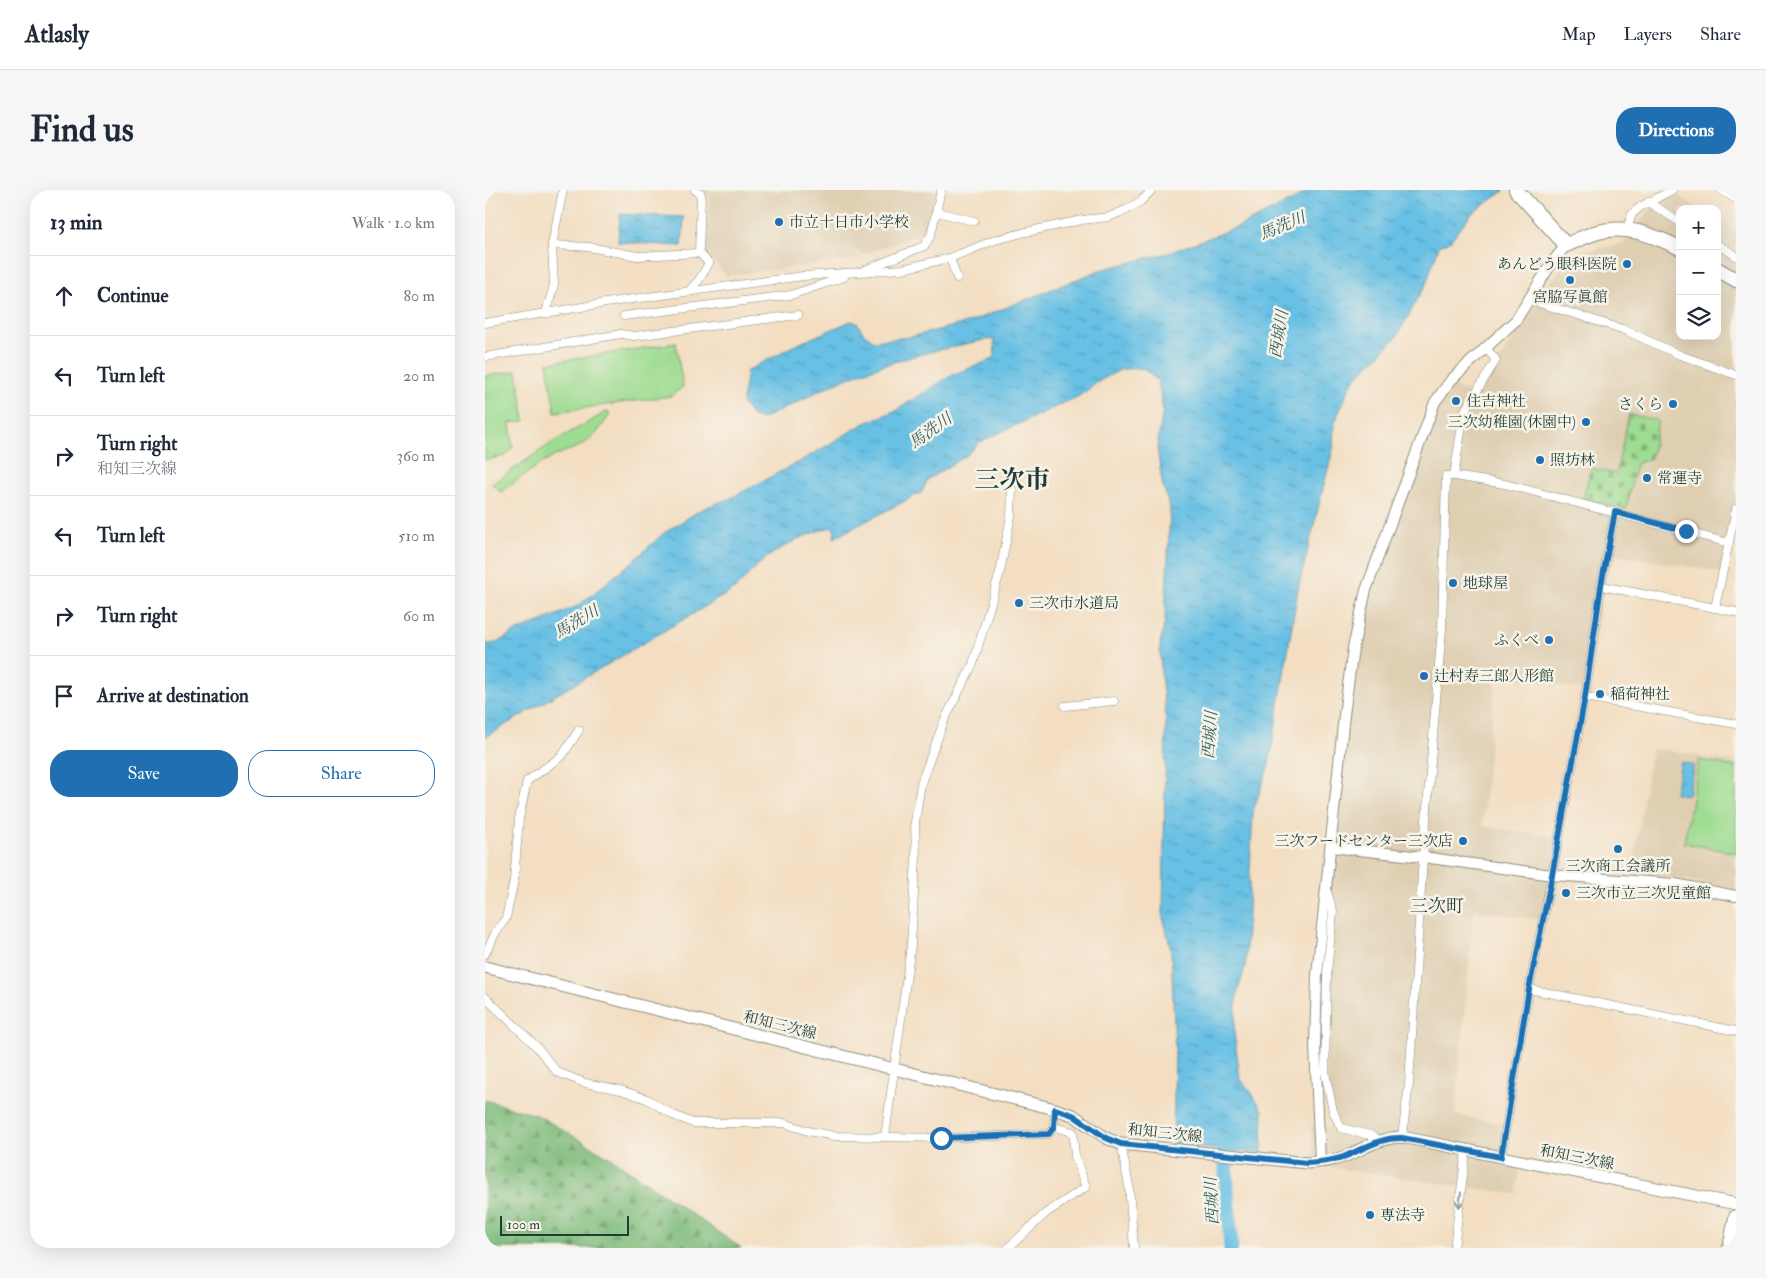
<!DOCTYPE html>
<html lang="en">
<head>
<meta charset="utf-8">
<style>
  body { margin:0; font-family:"IM FELL Double Pica","Noto Serif JP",serif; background:#f6f6f7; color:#1f2937 }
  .controls { position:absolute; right:15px; top:15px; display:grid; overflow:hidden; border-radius:10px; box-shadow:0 5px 20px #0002 }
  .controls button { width:45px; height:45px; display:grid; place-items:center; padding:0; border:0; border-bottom:1px solid #e0e1e3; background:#fff; color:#1f2937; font:25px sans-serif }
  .scale { position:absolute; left:15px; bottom:12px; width:129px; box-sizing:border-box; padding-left:5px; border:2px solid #1f3d34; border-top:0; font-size:14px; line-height:18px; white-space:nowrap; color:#1f3d34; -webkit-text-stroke:4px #f7f3e8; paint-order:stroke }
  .stop { position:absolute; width:15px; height:15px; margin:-11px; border:4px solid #1f6fb2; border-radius:50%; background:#fff }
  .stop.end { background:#1f6fb2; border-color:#fff; box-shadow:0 1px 5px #0008 }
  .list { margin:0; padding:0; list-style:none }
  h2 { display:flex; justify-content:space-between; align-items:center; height:65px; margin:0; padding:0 20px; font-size:21px }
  h2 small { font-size:16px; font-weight:400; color:#747a83 }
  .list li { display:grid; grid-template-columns:32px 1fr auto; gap:15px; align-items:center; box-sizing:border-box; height:80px; padding:0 20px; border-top:1px solid #e0e1e3 }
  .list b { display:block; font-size:19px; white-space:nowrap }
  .list p { margin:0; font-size:16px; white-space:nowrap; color:#747a83 }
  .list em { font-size:16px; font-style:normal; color:#747a83 }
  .actions { display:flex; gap:10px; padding:15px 20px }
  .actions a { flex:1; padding:11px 0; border:1px solid #1f6fb2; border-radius:20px; text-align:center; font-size:18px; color:#1f6fb2 }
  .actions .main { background:#1f6fb2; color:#fff }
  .icon { flex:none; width:28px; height:28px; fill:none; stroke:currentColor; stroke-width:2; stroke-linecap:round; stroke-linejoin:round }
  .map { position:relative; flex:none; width:1251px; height:1058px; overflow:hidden; border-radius:20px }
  header { display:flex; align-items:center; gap:30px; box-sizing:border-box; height:70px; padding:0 25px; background:#fff; border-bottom:1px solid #e0e1e3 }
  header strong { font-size:24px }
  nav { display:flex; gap:28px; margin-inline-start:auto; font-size:18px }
  .intro { display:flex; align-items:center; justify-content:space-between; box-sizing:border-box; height:120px; padding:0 30px }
  h1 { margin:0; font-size:35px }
  .button { padding:12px 22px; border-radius:20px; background:#1f6fb2; color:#fff; font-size:18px; font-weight:700 }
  main { display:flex; gap:30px; padding:0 30px }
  aside { flex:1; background:#fff; border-radius:20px; box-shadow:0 5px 20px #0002 }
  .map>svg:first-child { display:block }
</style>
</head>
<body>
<header>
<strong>Atlasly</strong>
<nav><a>Map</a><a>Layers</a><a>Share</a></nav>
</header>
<div class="intro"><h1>Find us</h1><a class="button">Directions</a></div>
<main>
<aside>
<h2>13 min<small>Walk · 1.0 km</small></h2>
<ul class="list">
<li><svg class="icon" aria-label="ahead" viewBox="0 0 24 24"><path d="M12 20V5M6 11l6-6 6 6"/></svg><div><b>Continue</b></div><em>80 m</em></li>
<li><svg class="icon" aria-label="left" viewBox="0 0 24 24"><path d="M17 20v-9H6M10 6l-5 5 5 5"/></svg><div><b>Turn left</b></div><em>20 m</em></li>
<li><svg class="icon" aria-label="right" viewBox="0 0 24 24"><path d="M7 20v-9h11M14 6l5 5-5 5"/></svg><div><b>Turn right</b><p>和知三次線</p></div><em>360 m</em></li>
<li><svg class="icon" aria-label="left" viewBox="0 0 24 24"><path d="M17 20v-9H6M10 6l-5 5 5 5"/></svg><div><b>Turn left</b></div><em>510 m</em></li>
<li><svg class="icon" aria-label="right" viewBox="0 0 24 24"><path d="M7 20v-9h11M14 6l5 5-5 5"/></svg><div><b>Turn right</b></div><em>60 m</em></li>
<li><svg class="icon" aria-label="arrive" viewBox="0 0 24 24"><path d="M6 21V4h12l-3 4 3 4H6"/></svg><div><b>Arrive at destination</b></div></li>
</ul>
<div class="actions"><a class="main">Save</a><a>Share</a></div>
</aside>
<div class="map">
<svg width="1251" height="1058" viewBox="0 0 1251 1058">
  <defs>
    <pattern id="forest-firs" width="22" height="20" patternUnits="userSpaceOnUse" patternTransform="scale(1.25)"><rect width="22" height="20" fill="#7ebc7b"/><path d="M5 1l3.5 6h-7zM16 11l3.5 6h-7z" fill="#679a66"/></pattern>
    <pattern id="cemetery-stones" width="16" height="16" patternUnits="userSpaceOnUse" patternTransform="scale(1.25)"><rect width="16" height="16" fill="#9edc91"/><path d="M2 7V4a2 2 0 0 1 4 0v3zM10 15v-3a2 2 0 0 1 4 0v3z" fill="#80b477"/></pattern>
    <pattern id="water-ripples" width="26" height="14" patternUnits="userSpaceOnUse" patternTransform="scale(1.25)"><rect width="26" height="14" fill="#67c0e4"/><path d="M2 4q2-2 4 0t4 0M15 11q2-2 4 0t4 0" fill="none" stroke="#549dba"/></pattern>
  </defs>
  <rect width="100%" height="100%" fill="#f7f3e8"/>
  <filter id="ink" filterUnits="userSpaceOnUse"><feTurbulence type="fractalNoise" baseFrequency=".02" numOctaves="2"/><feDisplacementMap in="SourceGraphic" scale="10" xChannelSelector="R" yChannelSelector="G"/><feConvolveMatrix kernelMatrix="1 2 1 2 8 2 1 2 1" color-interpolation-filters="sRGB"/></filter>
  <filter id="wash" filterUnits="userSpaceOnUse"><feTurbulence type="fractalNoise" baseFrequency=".0096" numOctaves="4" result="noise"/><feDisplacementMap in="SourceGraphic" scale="20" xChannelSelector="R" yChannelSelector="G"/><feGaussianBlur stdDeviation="1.12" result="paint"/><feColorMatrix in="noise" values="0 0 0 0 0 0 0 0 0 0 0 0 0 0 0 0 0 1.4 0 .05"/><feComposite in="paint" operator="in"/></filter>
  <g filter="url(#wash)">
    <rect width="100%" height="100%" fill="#f3dec2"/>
    <g fill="#dfcfb2">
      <path d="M 210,0 L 451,0 L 444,37 L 440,44 L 429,46 L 378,65 L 368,59 L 376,68 L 241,86 L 220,62 L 224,7 L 210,2 Z"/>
      <path d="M 1181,0 L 1184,0 L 1215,19 L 1195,19 L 1195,146 L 1232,146 L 1232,29 L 1251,41 L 1251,326 L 1239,383 L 1125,363 L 1101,500 L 1011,485 L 997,636 L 1074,647 L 1057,730 L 989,720 L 970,925 L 1019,934 L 1013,971 L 1036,975 L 1031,1004 L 829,975 L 826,935 L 854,939 L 843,901 L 838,836 L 838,719 L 870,442 L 961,193 L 990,205 L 1075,79 L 1094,62 L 1138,54 Z"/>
      <path d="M 1167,558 L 1251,572 L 1251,699 L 1147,681 Z"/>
    </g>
    <g fill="#9edc91" stroke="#5e8c62">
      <path d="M 191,153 L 198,197 L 186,206 L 70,222 L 62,173 Z"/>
      <path d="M 32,181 L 40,231 L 25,233 L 28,258 L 20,266 L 0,270 L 0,186 Z"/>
      <path d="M 123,221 L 125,225 C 119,232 114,241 108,247 C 97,257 83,260 70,266 C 51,276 34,288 18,301 L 14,301 L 7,294 L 68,252 Z"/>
      <path d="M 1214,570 L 1251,577 L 1251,663 L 1199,653 Z"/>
    </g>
    <path fill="url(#forest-firs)" stroke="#4e7c58" d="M 0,910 L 54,926 L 126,968 L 256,1058 L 0,1058 Z"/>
    <path fill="url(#cemetery-stones)" stroke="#5e8c62" d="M 1144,224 L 1173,231 L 1166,268 L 1151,274 L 1141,319 L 1098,309 L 1106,278 L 1131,284 Z"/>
    <g fill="url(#water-ripples)" stroke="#437e8c">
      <path d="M 824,0 L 1020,0 L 986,24 L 965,51 L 954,56 L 941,94 L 911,148 L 874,184 L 865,196 L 849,234 L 848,259 L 813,399 L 784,575 L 768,621 L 760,778 L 752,803 L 749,842 L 755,889 L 766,902 L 778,921 L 777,963 L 688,956 L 690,860 L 686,759 L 678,727 L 681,527 L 676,485 L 675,454 L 680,431 L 685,319 L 677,292 L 672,257 L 678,220 L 673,191 L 658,178 L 637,179 L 616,190 L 594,206 L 495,252 L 482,265 L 443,289 L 437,302 L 349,348 L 350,340 L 346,337 C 321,344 294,357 274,374 C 265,382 258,391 250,399 L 0,547 L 0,476 L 6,469 L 0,470 L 0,451 L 3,454 L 11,453 L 30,442 L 93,416 L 147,372 L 179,343 L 217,319 L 248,307 L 321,268 L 378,234 L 412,220 L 467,185 L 503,171 L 510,166 L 509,150 L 504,149 C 455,159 406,170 360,189 C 332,200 306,217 277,229 L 268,227 L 257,213 L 262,181 L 306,157 L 366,131 L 372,133 L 378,143 L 389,151 L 425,147 L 485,132 L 615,80 L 683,63 L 753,37 L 806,11 Z"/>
      <path d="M 135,24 L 199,27 L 197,56 L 133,52 Z"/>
      <path d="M 1196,572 L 1209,575 L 1203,605 L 1190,603 Z"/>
    </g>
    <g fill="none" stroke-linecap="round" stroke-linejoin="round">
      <path stroke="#67c0e4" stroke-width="15" d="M 739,952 L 746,1058"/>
    </g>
  </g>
  <g filter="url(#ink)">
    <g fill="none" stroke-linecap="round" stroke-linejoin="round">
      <g stroke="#898e7b" stroke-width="9">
        <g id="minor">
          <path d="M 1236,0 L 1251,9"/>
          <path d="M 1163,12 L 1195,32"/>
          <path d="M 452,22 L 489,31"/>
          <path d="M 1142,39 L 1147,24 L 1155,17 L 1187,0"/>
          <path d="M 1232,54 L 1251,66"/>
          <path d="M 67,55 L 104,57 L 152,66 L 214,63"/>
          <path d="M 465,68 L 472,88"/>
          <path d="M 380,80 L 439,56 L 446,45 L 456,0"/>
          <path d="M 203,102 L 214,90 L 224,73 L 214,63 L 216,4 L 210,0"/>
          <path d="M 1045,110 L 1137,139 L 1195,165 L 1251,185"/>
          <path d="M 63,123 L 62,119 L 69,95 L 67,55 L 78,0"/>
          <path d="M 139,126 L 306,105 L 359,87"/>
          <path d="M 0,133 L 133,111 L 318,86 L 417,79 L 465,68 L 510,50 L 541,42 L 597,30 L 624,27 L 643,19 L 656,11 L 667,0"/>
          <path d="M 0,167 L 136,144 L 149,146 L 313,125"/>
          <path d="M 969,286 L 979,222 L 1011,170 L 1000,157"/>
          <path d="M 1116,396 L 1251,422"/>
          <path d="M 1230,418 L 1251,319"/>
          <path d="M 1100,507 L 1251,534"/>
          <path d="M 580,516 L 629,511"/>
          <path d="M 842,702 L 848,721 L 842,783 L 840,882 L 848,921 L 856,938 L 889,946 L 894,951"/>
          <path d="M 0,764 L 11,742 L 21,728 L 29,690 L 34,629 L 42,591 L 77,566 L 94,540"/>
          <path d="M 1044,799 L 1251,841"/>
          <path d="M 0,807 L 52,857 L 72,882 L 100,893 L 136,900 L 162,909 L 188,925 L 208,933 L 299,933 L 323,941 L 350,946 L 456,948 L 564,944 L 569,937 L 570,919"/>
          <path d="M 400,947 L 426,755 L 431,668 L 430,632 L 436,593 L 459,531 L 488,474 L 515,382 L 526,326 L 527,300 L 525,294"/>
          <path d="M 917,947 L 924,894 L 938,667 L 957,438 L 961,286 L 969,286 L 1020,294 L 1244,353"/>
          <path d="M 636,954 L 644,996 L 649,1058"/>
          <path d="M 1016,967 L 1044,799 L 1067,685 L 1100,507 L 1116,396 L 1130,322"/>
          <path d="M 523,1058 L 561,1023 L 601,997 L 590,967 L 588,942 L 569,937"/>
          <path d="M 969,1058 L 981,961"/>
        </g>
      </g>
      <g stroke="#898e7b" stroke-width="12">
        <g id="tertiary">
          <path d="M 846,657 L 938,667 L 1067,685 L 1190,694 L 1251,706"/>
          <path d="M 835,972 L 830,855 L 832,785 L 859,525 L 868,458 L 881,400 L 950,212 L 966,190 L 1031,130 L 1066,74 L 1081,55"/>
        </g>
      </g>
      <g stroke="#898e7b" stroke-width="13">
        <path id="secondary" d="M 0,777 L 570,919 L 588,925 L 621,948 L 636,954 L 822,973 C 836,972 848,971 861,966 C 880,958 896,947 917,947 L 1251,1014"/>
      </g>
      <g stroke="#898e7b" stroke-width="16">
        <g id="trunk">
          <path d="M 1031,0 L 1081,55 C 1091,51 1102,45 1113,42 C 1141,34 1170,46 1195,58"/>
          <path d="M 1232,79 L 1251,90"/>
          <path d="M 1245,1058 L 1251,1027"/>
        </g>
      </g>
      <use href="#minor" stroke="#fff" stroke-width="8"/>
      <use href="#tertiary" stroke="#fff" stroke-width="10"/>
      <use href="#secondary" stroke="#fff" stroke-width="11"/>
      <use href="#trunk" stroke="#fff" stroke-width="14"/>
    </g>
    <defs><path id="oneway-shaft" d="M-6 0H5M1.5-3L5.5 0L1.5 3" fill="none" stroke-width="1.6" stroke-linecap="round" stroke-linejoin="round" transform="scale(1.25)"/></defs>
    <use stroke="#8f9e9a" href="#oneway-shaft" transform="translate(975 1010) rotate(97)"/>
  </g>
  <g fill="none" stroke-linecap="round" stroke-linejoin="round" filter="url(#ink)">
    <path stroke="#1f6fb2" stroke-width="6" d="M 456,948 L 564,944 L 569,937 L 570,919 L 588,925 L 621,948 L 636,954 L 822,973 C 836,972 849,971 861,966 C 880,958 896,947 917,948 L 1016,967 L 1044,799 L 1067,685 L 1100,507 L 1116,396 L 1130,322 L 1201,341"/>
  </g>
  <g fill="#1f6fb2" stroke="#f7f3e8" stroke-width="2">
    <circle cx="294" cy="32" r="5"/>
    <circle cx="1142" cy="74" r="5"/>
    <circle cx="1085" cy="90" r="5"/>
    <circle cx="971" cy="211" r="5"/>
    <circle cx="1188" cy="214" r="5"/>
    <circle cx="1101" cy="232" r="5"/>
    <circle cx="1055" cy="270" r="5"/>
    <circle cx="1162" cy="288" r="5"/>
    <circle cx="968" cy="393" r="5"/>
    <circle cx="534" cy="413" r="5"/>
    <circle cx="1064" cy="450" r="5"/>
    <circle cx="939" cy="486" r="5"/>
    <circle cx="1115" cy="504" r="5"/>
    <circle cx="978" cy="651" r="5"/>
    <circle cx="1133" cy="659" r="5"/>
    <circle cx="1081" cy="703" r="5"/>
    <circle cx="885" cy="1025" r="5"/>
  </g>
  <g text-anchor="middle" stroke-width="5" stroke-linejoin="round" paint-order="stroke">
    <g font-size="15" fill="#1f3d34" stroke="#f7f3e8" text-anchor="start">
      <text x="304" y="37">市立十日市小学校</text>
      <text x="1132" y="79" text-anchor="end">あんどう眼科医院</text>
      <text x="1085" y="112" text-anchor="middle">宮脇写眞館</text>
      <text x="981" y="216">住吉神社</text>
      <text x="1178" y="219" text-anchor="end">さくら</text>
      <text x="1091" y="237" text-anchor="end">三次幼稚園(休園中)</text>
      <text x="1065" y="275">照坊林</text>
      <text x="1172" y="293">常運寺</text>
      <text x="978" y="398">地球屋</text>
      <text x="544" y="418">三次市水道局</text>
      <text x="1054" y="455" text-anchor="end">ふくべ</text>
      <text x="949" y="491">辻村寿三郎人形館</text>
      <text x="1125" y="509">稲荷神社</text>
      <text x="968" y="656" text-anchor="end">三次フードセンター三次店</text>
      <text x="1133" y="681" text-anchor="middle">三次商工会議所</text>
      <text x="1091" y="708">三次市立三次児童館</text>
      <text x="895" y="1030">専法寺</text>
    </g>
    <g font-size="15" fill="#1f3d34" stroke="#f7f3e8">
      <text transform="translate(295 835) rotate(14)" y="5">和知三次線</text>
      <text transform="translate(680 943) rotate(6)" y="5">和知三次線</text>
      <text transform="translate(1092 967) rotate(11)" y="5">和知三次線</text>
    </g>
    <g font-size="16" font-style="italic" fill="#315e60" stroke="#f7f3e8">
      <text transform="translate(797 35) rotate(-23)" y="6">馬洗川</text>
      <text transform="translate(793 144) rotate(-81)" y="6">西城川</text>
      <text transform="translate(445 240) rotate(-36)" y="6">馬洗川</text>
      <text transform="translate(91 431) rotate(-31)" y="6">馬洗川</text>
      <text transform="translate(724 545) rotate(-86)" y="6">西城川</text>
      <text transform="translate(726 1011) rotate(-93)" y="6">西城川</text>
    </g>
    <g font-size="18" fill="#1f3d34" stroke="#f7f3e8">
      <text x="952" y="722">三次町</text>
    </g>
    <g font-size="25" font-weight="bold" fill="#1f3d34" stroke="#f7f3e8">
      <text x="527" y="298">三次市</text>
    </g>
  </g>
</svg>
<div class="controls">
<button>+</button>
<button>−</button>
<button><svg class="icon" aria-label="layers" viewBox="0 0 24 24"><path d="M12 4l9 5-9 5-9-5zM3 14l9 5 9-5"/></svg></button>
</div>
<div class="scale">100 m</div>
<div class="stop" style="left:456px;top:948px"></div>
<div class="stop end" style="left:1201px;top:341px"></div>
</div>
</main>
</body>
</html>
